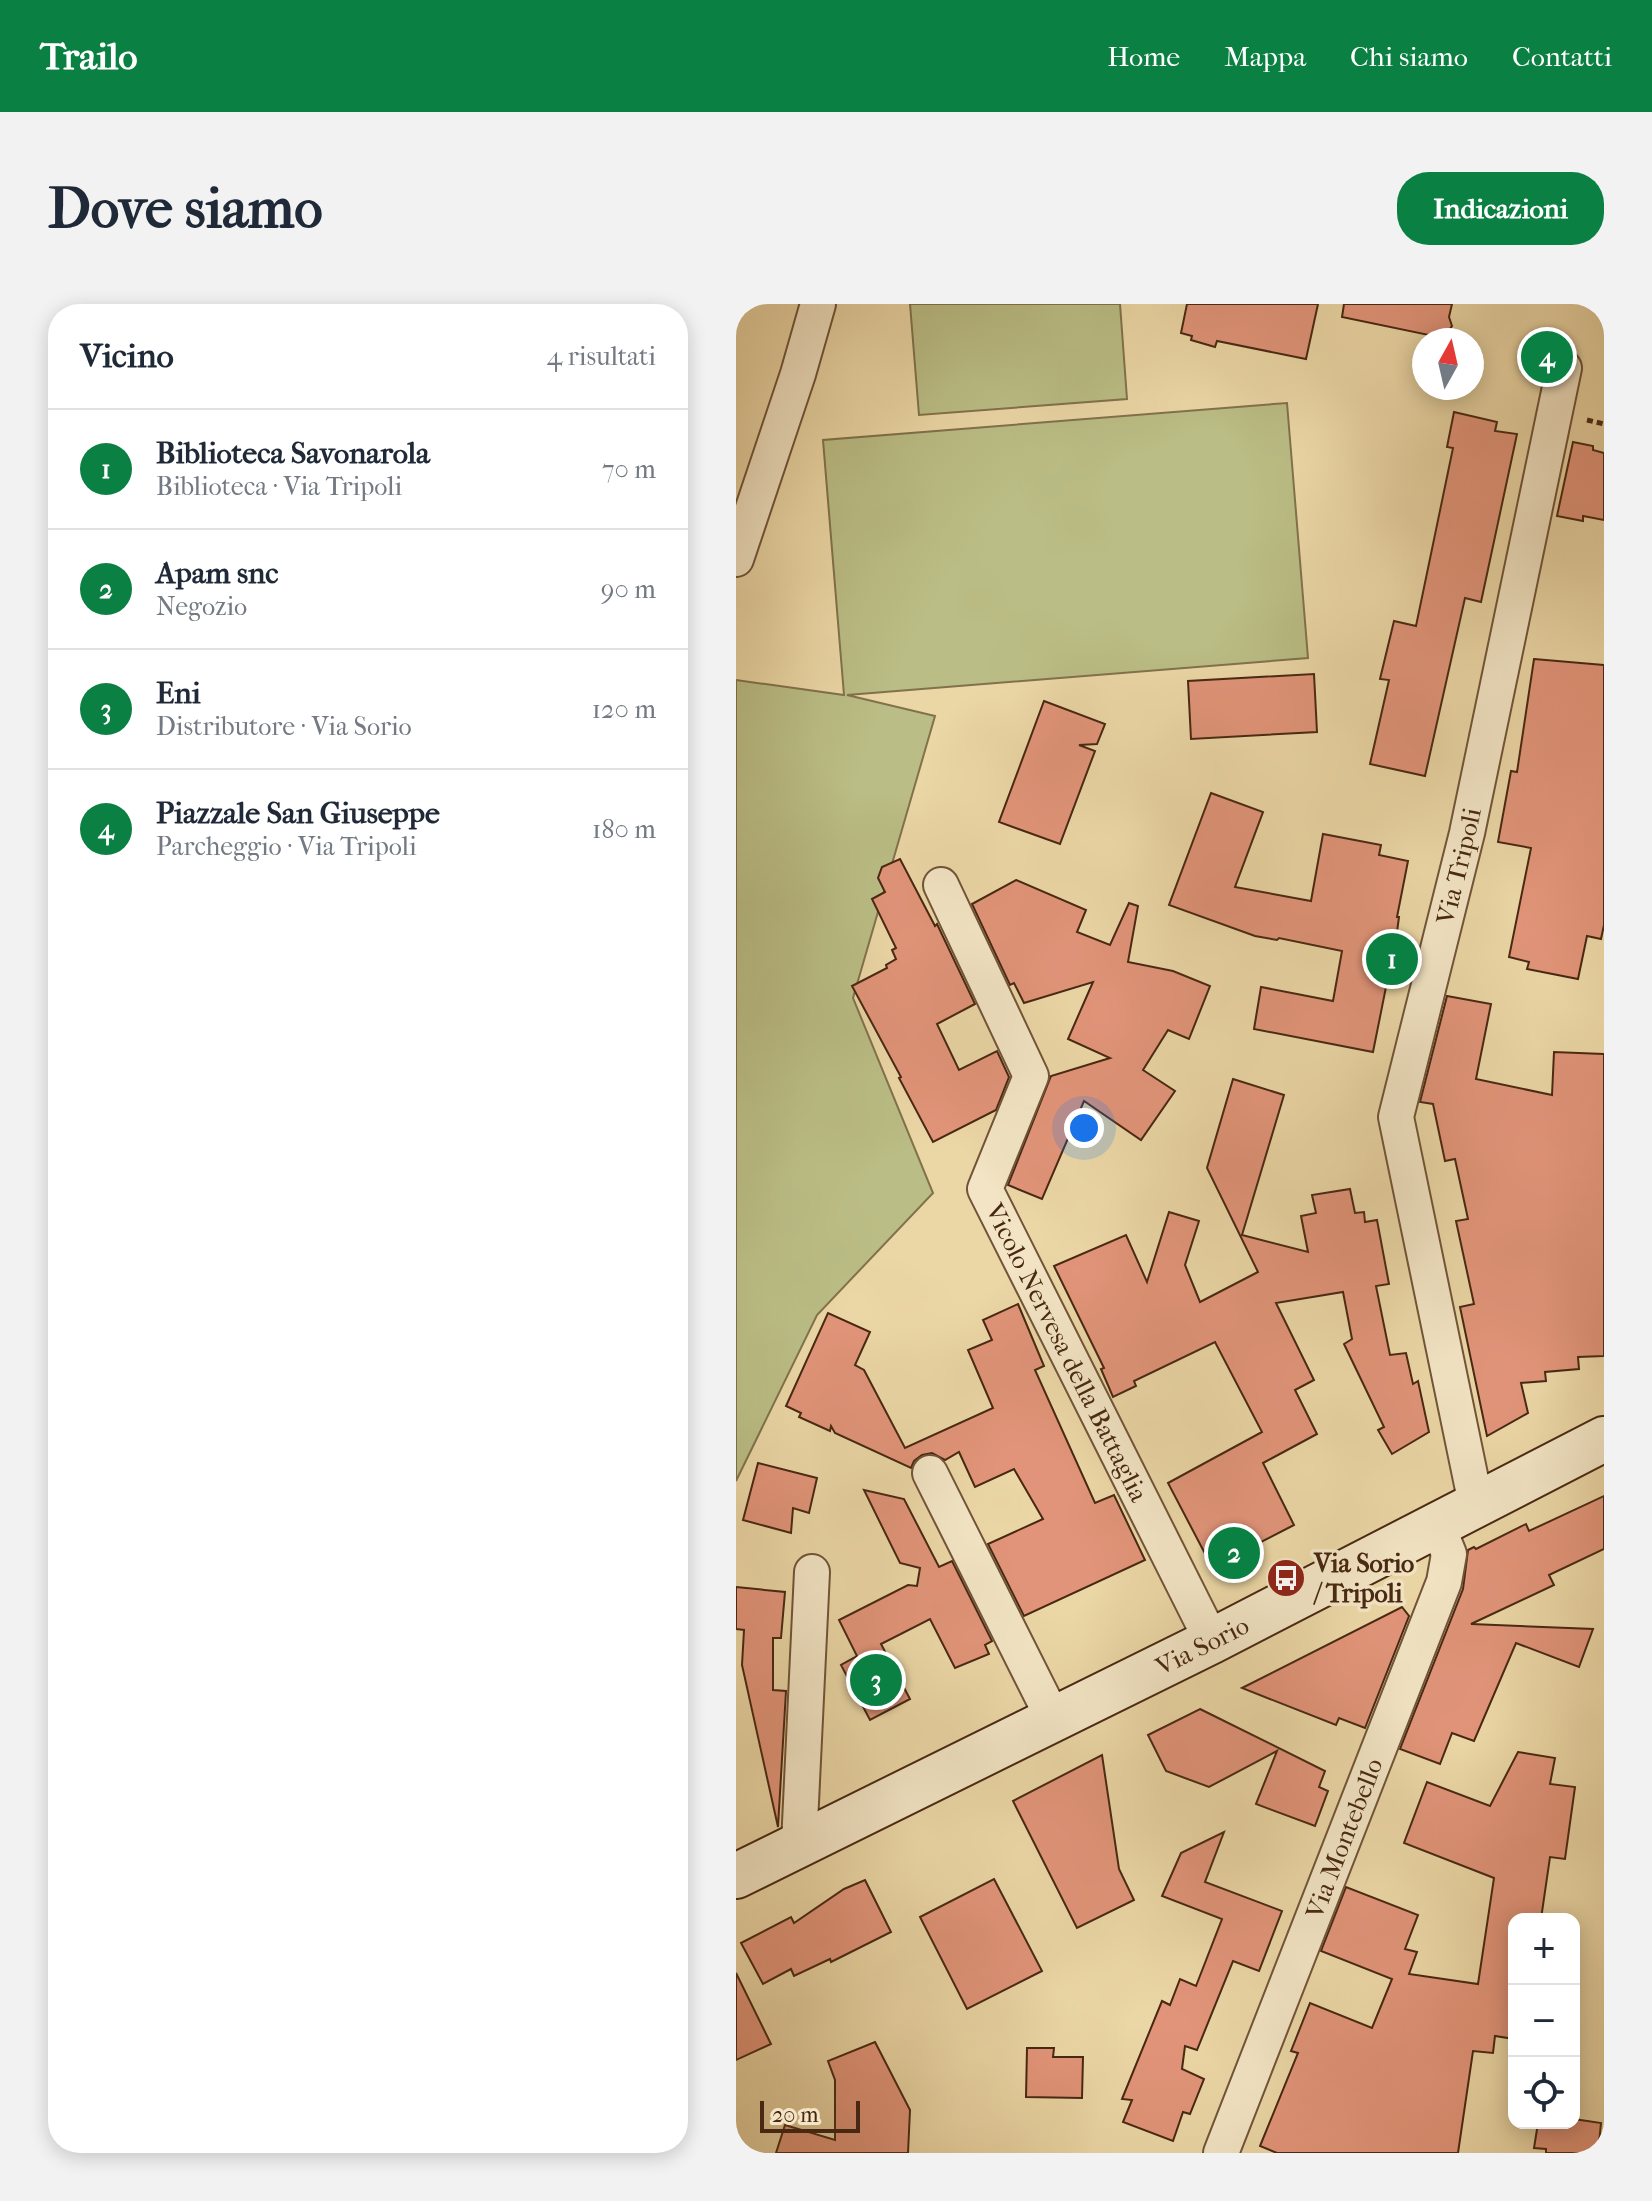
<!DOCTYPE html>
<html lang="it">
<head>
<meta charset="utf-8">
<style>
  body { margin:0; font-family:"IM FELL French Canon",serif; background:#f2f2f3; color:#1f2937 }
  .controls { position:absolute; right:24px; bottom:24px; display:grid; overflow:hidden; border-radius:16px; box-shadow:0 4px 20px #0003 }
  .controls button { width:72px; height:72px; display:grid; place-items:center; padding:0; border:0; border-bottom:2px solid #e0e1e3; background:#fff; color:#1f2937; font:40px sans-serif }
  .compass { position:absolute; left:676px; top:24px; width:72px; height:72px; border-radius:50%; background:#fff; box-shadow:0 4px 20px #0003; rotate:8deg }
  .scale { position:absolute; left:24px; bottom:20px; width:100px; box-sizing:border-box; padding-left:8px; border:4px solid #482813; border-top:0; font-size:22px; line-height:28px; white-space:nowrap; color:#482813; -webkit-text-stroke:6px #f2e4c4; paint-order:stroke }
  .you { position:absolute; left:348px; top:824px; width:28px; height:28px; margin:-20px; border:6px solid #fff; border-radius:50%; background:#1a73e8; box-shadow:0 0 0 12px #1a73e833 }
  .badge { display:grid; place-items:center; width:52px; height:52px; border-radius:50%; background:#0b8043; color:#fff; font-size:26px; font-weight:700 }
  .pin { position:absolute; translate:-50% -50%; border:4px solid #fff; box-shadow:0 2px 8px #0006 }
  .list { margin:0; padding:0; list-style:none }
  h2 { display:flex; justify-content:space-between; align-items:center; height:104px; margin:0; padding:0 32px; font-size:34px }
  h2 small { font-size:26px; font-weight:400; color:#747a83 }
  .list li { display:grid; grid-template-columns:52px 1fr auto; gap:24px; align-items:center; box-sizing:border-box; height:120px; padding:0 32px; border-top:2px solid #e0e1e3 }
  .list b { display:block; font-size:30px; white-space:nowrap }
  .list p { margin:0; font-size:26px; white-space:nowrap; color:#747a83 }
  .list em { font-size:26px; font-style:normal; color:#747a83 }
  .icon { flex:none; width:44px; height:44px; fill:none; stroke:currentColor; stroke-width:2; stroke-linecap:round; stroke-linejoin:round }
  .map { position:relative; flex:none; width:868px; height:1849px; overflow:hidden; border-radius:32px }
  header { display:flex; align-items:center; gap:48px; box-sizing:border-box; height:112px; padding:0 40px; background:#0b8043; color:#fff }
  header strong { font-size:38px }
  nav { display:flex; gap:44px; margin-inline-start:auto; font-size:28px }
  .intro { display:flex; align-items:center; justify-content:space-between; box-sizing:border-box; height:192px; padding:0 48px }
  h1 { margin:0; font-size:56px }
  .button { padding:20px 36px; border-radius:32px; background:#0b8043; color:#fff; font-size:28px; font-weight:700 }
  main { display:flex; gap:48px; padding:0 48px }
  aside { flex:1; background:#fff; border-radius:32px; box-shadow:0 4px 20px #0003 }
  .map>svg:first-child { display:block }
</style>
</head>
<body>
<header>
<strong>Trailo</strong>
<nav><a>Home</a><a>Mappa</a><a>Chi siamo</a><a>Contatti</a></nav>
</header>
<div class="intro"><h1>Dove siamo</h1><a class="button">Indicazioni</a></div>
<main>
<aside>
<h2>Vicino<small>4 risultati</small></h2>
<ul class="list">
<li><span class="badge">1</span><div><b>Biblioteca Savonarola</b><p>Biblioteca · Via Tripoli</p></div><em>70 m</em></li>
<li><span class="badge">2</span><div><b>Apam snc</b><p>Negozio</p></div><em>90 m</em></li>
<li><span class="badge">3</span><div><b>Eni</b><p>Distributore · Via Sorio</p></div><em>120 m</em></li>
<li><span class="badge">4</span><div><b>Piazzale San Giuseppe</b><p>Parcheggio · Via Tripoli</p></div><em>180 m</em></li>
</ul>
</aside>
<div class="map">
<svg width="868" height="1849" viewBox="0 0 868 1849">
  <rect width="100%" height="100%" fill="#ebd6a5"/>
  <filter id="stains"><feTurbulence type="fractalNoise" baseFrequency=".0025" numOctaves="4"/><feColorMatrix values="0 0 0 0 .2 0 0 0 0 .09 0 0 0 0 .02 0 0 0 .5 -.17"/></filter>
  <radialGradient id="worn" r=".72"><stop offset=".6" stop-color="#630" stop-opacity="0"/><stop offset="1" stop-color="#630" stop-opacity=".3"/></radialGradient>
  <g fill="#babd85" stroke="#81724c" stroke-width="2">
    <path d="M 174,0 L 384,0 L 391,95 L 183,111 Z"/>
    <path d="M 551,99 L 572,354 L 111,391 L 199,412 L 117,694 L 197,889 L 81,1011 L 0,1177 L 0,376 L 108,391 L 87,136 Z"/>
  </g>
  <g fill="#e19479" stroke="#482813" stroke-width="2">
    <path d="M 451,0 L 582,0 L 570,55 L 481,37 L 479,43 L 455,36 L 456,32 L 445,29 Z"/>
    <path d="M 608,0 L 716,0 L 713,13 L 716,22 L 707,34 L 606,13 Z"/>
    <path d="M 718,108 L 761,118 L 759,127 L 781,130 L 745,298 L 729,294 L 689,472 L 634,460 L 653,376 L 644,375 L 658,317 L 680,322 L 717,144 L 711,143 Z"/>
    <path d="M 837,138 L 857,142 L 857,146 L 868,149 L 868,216 L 847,212 L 847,217 L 821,212 Z"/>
    <path d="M 798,355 L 868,361 L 868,621 L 865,635 L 851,632 L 842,675 L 791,665 L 793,658 L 773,653 L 795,544 L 762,538 L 775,467 L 781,468 Z"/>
    <path d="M 578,370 L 581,428 L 455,435 L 452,377 Z"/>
    <path d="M 308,397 L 369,420 L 361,440 L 343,441 L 359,447 L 324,540 L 263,518 Z"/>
    <path d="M 475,489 L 527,508 L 499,583 L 575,597 L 587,530 L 645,541 L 643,551 L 672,557 L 661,613 L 663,613 L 661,628 L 637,748 L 518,725 L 525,683 L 597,697 L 606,647 L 543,634 L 541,636 L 519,632 L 433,601 Z"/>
    <path d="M 164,555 L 199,622 L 201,620 L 239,700 L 201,720 L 223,766 L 261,747 L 273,773 L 260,806 L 197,838 L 163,774 L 165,773 L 116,682 L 151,664 L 150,661 L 160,655 L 156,646 L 160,644 L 136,595 L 149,588 L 142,574 L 146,563 Z"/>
    <path d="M 280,576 L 350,606 L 341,628 L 374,641 L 393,599 L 402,602 L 392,658 L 437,667 L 474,682 L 453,735 L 432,726 L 407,766 L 439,787 L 405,836 L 348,797 L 306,895 L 272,881 L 315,772 L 374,754 L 332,735 L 357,678 L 288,699 L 278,679 L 274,681 L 236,600 Z"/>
    <path d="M 711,692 L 755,700 L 740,775 L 816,791 L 818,748 L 868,750 L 868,1052 L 842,1053 L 843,1065 L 809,1068 L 810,1077 L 785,1079 L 792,1109 L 751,1132 L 724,1003 L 738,1000 L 720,917 L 732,915 L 719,855 L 709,857 L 697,800 L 684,798 Z"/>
    <path d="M 497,775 L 548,791 L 506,931 L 572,948 L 565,912 L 580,909 L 576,891 L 614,885 L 619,909 L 628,908 L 629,918 L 641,916 L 653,980 L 640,982 L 654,1051 L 670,1049 L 677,1080 L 682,1077 L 693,1128 L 656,1150 L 642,1126 L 648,1123 L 608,1040 L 616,1035 L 607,988 L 540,999 L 578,1076 L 559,1086 L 581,1130 L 527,1159 L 558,1221 L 476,1263 L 432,1179 L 526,1128 L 479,1038 L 398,1077 L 400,1082 L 377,1093 L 365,1065 L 368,1064 L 318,962 L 390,931 L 411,978 L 433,908 L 463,917 L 449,961 L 464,998 L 522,968 L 471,864 Z"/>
    <path d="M 282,1000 L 308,1062 L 299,1066 L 359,1199 L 378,1191 L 409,1256 L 288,1312 L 252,1240 L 307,1215 L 278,1165 L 239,1183 L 223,1148 L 209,1156 L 196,1149 L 186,1151 L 178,1157 L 175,1164 L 99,1129 L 95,1122 L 94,1127 L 63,1113 L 65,1109 L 50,1102 L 92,1009 L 134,1028 L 119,1061 L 128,1066 L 169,1144 L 257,1104 L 232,1046 L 256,1036 L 247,1016 Z"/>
    <path d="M 22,1159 L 81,1174 L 73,1209 L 57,1204 L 55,1229 L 7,1216 Z"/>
    <path d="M 128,1186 L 168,1195 L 203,1263 L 216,1257 L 256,1337 L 249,1341 L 253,1350 L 219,1364 L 194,1315 L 145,1340 L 174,1395 L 134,1416 L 105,1361 L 121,1352 L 103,1316 L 172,1281 L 181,1282 L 184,1264 L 164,1259 Z"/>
    <path d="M 868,1192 L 868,1245 L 813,1271 L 818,1281 L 735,1320 L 857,1325 L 843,1363 L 780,1339 L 738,1437 L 716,1429 L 704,1460 L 664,1445 L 727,1285 L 732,1246 L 738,1243 L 740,1245 L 790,1220 L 793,1227 Z"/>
    <path d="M 0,1283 L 49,1288 L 45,1334 L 37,1334 L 37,1386 L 50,1387 L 42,1523 L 6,1361 L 8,1326 L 0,1325 Z"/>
    <path d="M 666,1303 L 673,1312 L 629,1424 L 603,1414 L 600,1421 L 506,1384 Z"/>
    <path d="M 464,1405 L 589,1467 L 583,1483 L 592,1487 L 579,1522 L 520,1500 L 541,1447 L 473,1483 L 430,1467 L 412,1431 Z"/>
    <path d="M 782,1448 L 819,1454 L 814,1480 L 839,1483 L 829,1555 L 814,1553 L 805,1615 L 778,1615 L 778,1735 L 759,1732 L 757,1749 L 737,1747 L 722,1849 L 541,1849 L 524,1842 L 562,1749 L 555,1747 L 574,1699 L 636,1724 L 656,1675 L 585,1647 L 610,1583 L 682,1611 L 669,1645 L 681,1648 L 673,1670 L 742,1680 L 758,1574 L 668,1539 L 691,1478 L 754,1502 Z"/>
    <path d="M 366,1451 L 383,1565 L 398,1596 L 341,1624 L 277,1497 Z"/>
    <path d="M 488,1528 L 469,1578 L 546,1607 L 523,1667 L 497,1657 L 461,1746 L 449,1742 L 446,1765 L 468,1775 L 454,1810 L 447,1808 L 437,1837 L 387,1818 L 396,1796 L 386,1795 L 426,1697 L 434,1701 L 444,1675 L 460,1682 L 486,1615 L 426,1592 L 445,1549 Z"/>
    <path d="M 258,1575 L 306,1667 L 231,1705 L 184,1613 Z"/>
    <path d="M 129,1576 L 155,1628 L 95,1658 L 94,1655 L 58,1672 L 55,1665 L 27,1680 L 5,1639 L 55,1613 L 58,1619 L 108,1585 Z"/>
    <path d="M 0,1669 L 35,1740 L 0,1756 Z"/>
    <path d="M 139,1738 L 174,1806 L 172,1849 L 40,1849 L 49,1821 L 99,1836 L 99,1776 L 92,1757 Z"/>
    <path d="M 291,1744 L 318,1744 L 317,1753 L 347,1753 L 346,1794 L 290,1793 Z"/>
    <path d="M 838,1815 L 865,1819 L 862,1849 L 810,1849 L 810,1845 L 798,1844 L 802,1819 L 838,1819 Z"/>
  </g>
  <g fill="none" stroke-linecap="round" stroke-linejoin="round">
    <g stroke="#715438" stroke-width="38">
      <g id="street">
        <path d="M 0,255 L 62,70 L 82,0"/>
        <path id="s1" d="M 205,581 L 295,772 L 249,885 L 476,1337"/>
        <path d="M 194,1169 L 318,1416"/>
        <path id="s2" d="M 740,1200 L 660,813 L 731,529 L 828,64"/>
        <path d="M 63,1540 L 76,1268"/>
        <path id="s3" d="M 485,1849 L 708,1278 L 713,1250 L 701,1220"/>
      </g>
    </g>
    <g stroke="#482813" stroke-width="48">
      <g id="secondary">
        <path id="s4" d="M 0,1572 L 476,1337 L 868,1135"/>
      </g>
    </g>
    <path stroke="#482813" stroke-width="5" stroke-dasharray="6 4" stroke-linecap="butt" d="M 851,116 L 868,120"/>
    <use href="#street" stroke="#f2e4c4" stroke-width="34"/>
    <use href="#secondary" stroke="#f2e4c4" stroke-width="44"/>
  </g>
  <defs>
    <g id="bus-disc" transform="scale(2)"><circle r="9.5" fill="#8f2418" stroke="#f2e4c4"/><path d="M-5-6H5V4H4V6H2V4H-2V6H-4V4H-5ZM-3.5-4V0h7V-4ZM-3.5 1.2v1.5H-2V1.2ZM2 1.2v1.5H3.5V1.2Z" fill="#fff"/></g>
  </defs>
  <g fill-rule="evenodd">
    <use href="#bus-disc" x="550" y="1274"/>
  </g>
  <g text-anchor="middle" stroke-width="7" stroke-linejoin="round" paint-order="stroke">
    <g font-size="26" fill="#482813" stroke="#f2e4c4">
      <text dy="9" stroke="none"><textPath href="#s2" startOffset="654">Via Tripoli</textPath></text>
      <text dy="9" stroke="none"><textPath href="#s1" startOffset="516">Vicolo Nervesa della Battaglia</textPath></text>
      <text dy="9" stroke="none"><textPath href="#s4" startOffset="520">Via Sorio</textPath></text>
      <text dy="9" stroke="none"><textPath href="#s3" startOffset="338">Via Montebello</textPath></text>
    </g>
    <g font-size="26" font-weight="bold" fill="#482813" stroke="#f2e4c4" text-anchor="start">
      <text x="578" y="1268">Via Sorio<tspan x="578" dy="30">/ Tripoli</tspan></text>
    </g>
  </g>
  <rect width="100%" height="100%" filter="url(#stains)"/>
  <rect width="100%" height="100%" fill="url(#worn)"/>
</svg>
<div class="controls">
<button>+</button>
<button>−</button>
<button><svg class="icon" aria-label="locate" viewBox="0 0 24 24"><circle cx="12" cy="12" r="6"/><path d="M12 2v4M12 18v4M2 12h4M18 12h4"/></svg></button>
</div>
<svg class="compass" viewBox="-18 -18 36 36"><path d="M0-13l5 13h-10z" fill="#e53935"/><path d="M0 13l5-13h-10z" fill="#747a83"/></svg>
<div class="scale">20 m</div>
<div class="you"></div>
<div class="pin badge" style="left:656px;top:655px">1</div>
<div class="pin badge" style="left:498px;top:1249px">2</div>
<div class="pin badge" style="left:140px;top:1376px">3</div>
<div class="pin badge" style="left:811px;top:53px">4</div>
</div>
</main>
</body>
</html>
